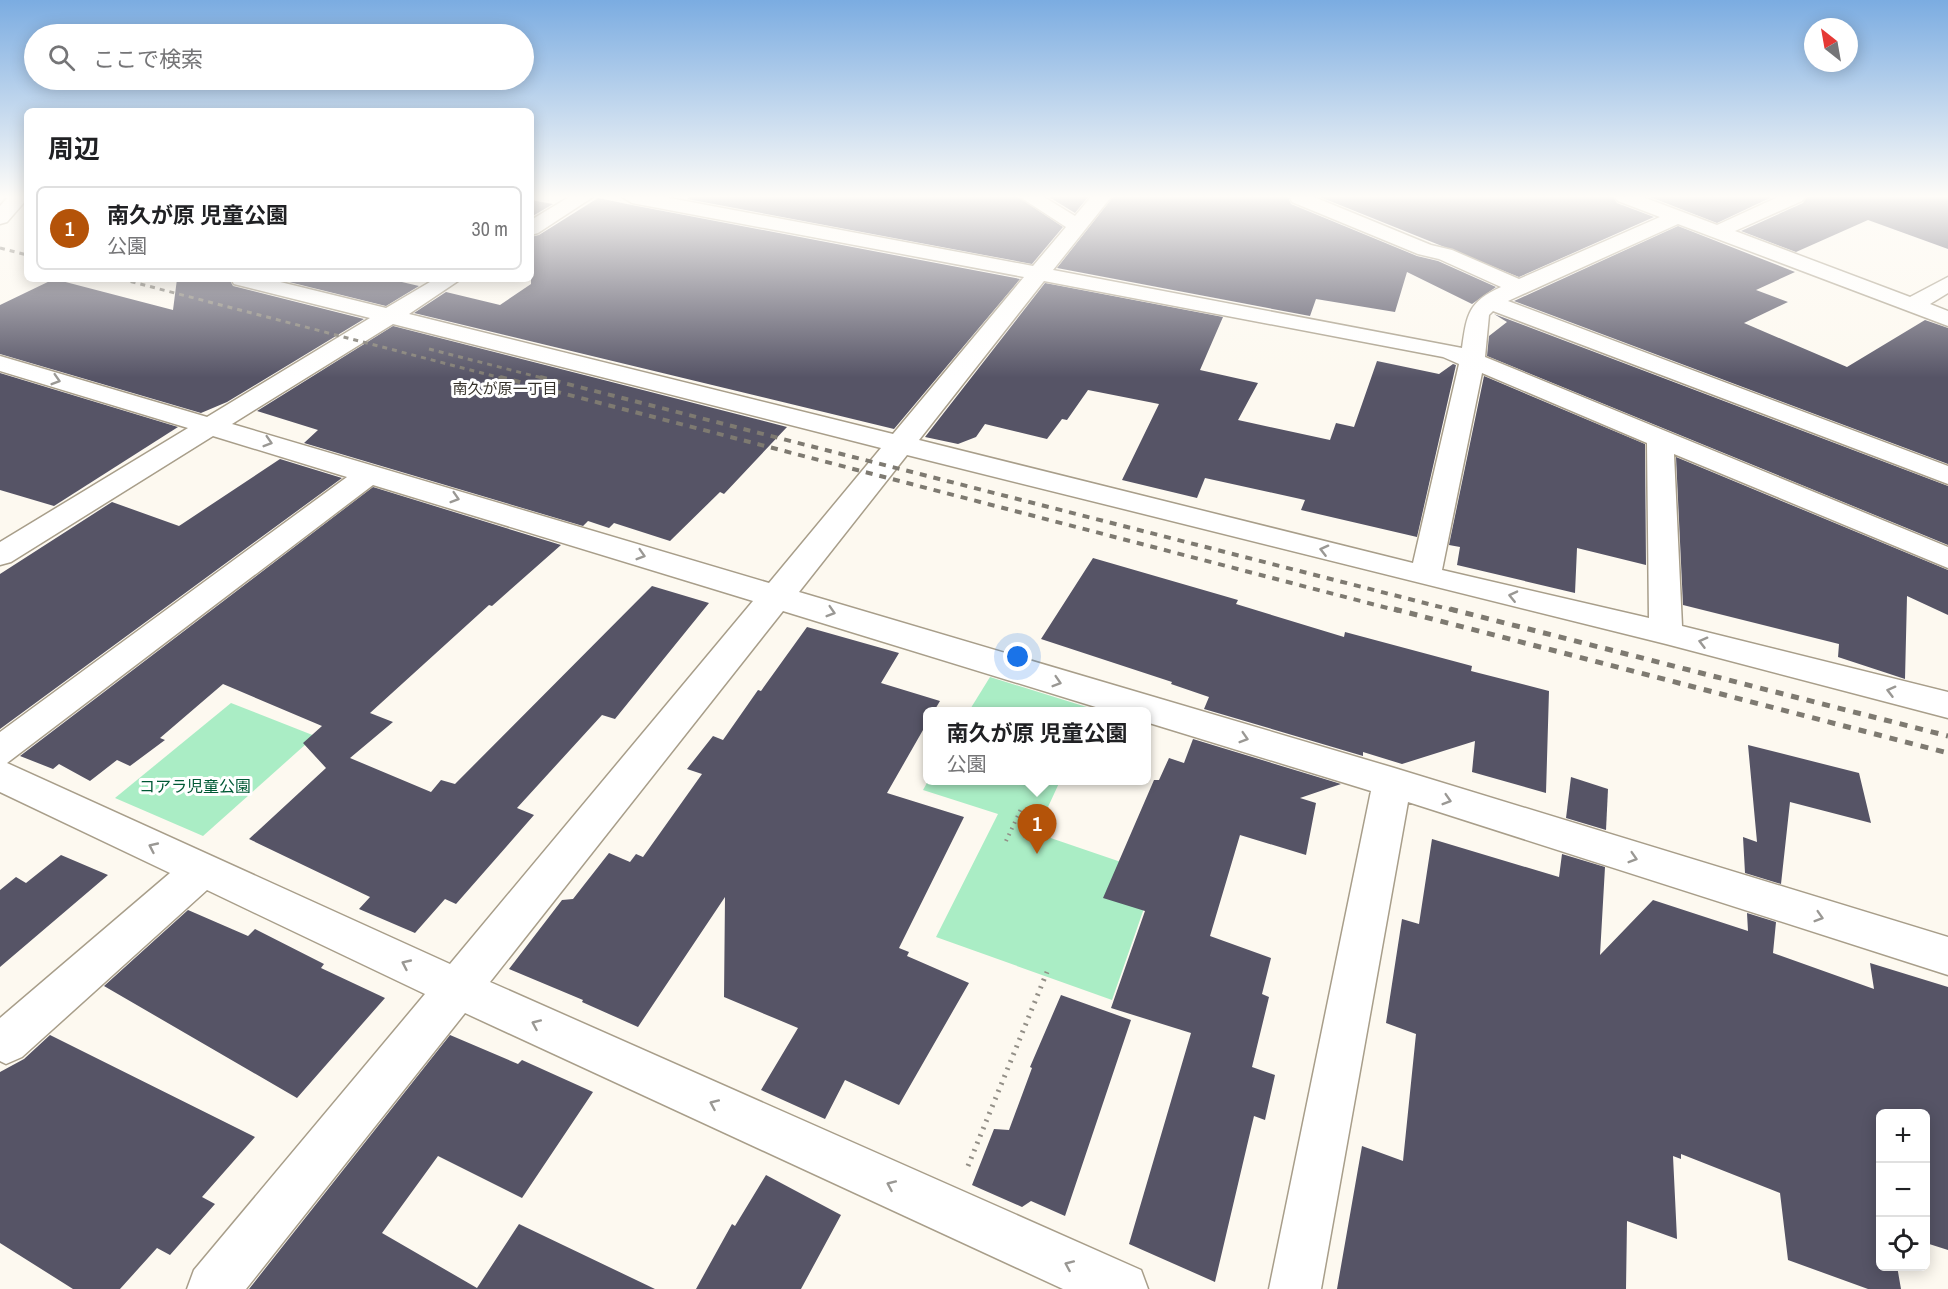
<!DOCTYPE html>
<html lang="ja">
<head>
<meta charset="utf-8">
<style>
  body { margin:0; font-family:"Archivo Narrow","Noto Sans JP",sans-serif; background:#f2f2f2; color:#202124 }
  .controls { position:absolute; right:18px; bottom:18px; display:grid; overflow:hidden; border-radius:9px; box-shadow:0 3px 15px #0003 }
  .controls button { width:54px; height:54px; display:grid; place-items:center; padding:0; border:0; border-bottom:2px solid #e0e0e0; background:#fff; color:#202124; font:30px sans-serif }
  .compass { position:absolute; left:1804px; top:18px; width:54px; height:54px; border-radius:50%; background:#fff; box-shadow:0 3px 15px #0003; rotate:329deg }
  .you { position:absolute; left:1018px; top:657px; width:21px; height:21px; margin:-15px; border:4px solid #fff; border-radius:50%; background:#1a73e8; box-shadow:0 0 0 9px #1a73e833 }
  .badge { display:grid; place-items:center; width:39px; height:39px; border-radius:50%; background:#b45309; color:#fff; font-size:20px; font-weight:700 }
  .pin { position:absolute; translate:-50% -50px; filter:drop-shadow(0 2px 3px #0008) }
  .pin::after { content:''; position:absolute; top:32px; width:21px; height:18px; background:inherit; clip-path:polygon(0 0,100% 0,50% 100%) }
  .popup { position:absolute; left:923px; top:707px; width:228px; height:78px; box-sizing:border-box; display:grid; place-content:center; border-radius:9px; background:#fff; filter:drop-shadow(0 2px 4px #0005); font-size:20px; white-space:nowrap; color:#757577 }
  .popup b { font-size:22px; color:#202124 }
  .popup::after { content:''; position:absolute; left:50%; top:100%; margin-left:-12px; border:12px solid transparent; border-top-color:#fff }
  .list { margin:0; padding:0; list-style:none }
  h2 { display:flex; justify-content:space-between; align-items:center; height:78px; margin:0; padding:0 24px; font-size:26px }
  h2 small { font-size:20px; font-weight:400; color:#757577 }
  .list li { display:grid; grid-template-columns:39px 1fr auto; gap:18px; align-items:center; box-sizing:border-box; height:84px; margin:0 12px 12px; padding:0 12px; border:2px solid #e0e0e0; border-radius:9px }
  .list b { display:block; font-size:22px; white-space:nowrap }
  .list p { margin:0; font-size:20px; white-space:nowrap; color:#757577 }
  .list em { font-size:20px; font-style:normal; color:#757577 }
  .icon { flex:none; width:33px; height:33px; fill:none; stroke:currentColor; stroke-width:2; stroke-linecap:round; stroke-linejoin:round }
  .map { position:relative; flex:none; width:1948px; height:1289px; overflow:hidden }
  .search { position:absolute; background:#fff; box-shadow:0 3px 15px #0003; left:24px; top:24px; width:510px; height:66px; display:flex; align-items:center; gap:15px; box-sizing:border-box; padding:0 21px; border-radius:33px; color:#757577; font-size:22px }
  .panel { position:absolute; background:#fff; box-shadow:0 3px 15px #0003; left:24px; top:108px; width:510px; height:174px; border-radius:9px }
  .map>svg:first-child { display:block }
</style>
</head>
<body>
<div class="map">
<svg width="1948" height="1289" viewBox="0 0 1948 1289">
  <rect width="100%" height="100%" fill="#fdf9f0"/>
  <g fill="#aaedc5">
    <path d="M 990,677 L 1093,709 L 1092,712 L 969,711 Z"/>
    <path d="M 231,703 L 315,736 L 203,836 L 115,798 Z"/>
    <path d="M 928,781 L 1060,781 L 1036,833 L 1156,874 L 1112,1000 L 936,937 L 998,814 L 923,790 Z"/>
  </g>
  <g fill="#565466">
    <path d="M 690,197 L 1018,197 L 1063,227 L 1032,264 L 687,199 Z"/>
    <path d="M 1049,197 L 1088,197 L 1075,213 Z"/>
    <path d="M 1113,197 L 1288,197 L 1291,204 L 1417,256 L 1438,261 L 1496,287 L 1472,304 L 1407,272 L 1395,312 L 1316,299 L 1310,316 L 1057,268 Z"/>
    <path d="M 1320,197 L 1613,197 L 1617,203 L 1654,217 L 1519,277 Z"/>
    <path d="M 1650,197 L 1772,197 L 1717,223 Z"/>
    <path d="M 1807,197 L 1948,197 L 1948,249 L 1868,220 L 1796,252 L 1741,231 L 1803,203 Z"/>
    <path d="M 598,198 L 632,205 L 1020,279 L 894,429 L 414,313 L 446,292 L 500,305 L 531,284 L 531,237 L 539,235 Z"/>
    <path d="M 531,200 L 553,204 L 531,217 Z"/>
    <path d="M 1678,226 L 1795,272 L 1756,290 L 1788,302 L 1744,323 L 1847,367 L 1925,320 L 1948,328 L 1948,464 L 1514,301 Z"/>
    <path d="M 54,279 L 173,310 L 177,279 L 229,279 L 233,286 L 364,319 L 227,402 L 201,413 L 0,354 L 0,305 Z"/>
    <path d="M 277,279 L 389,279 L 419,286 L 386,306 Z"/>
    <path d="M 1045,283 L 1223,317 L 1200,370 L 1258,383 L 1238,420 L 1330,440 L 1336,423 L 1354,427 L 1377,361 L 1439,374 L 1453,364 L 1456,365 L 1417,537 L 1301,510 L 1305,500 L 1205,478 L 1197,498 L 1122,480 L 1159,404 L 1088,390 L 1067,420 L 1062,419 L 1047,439 L 985,424 L 976,437 L 958,444 L 925,437 Z"/>
    <path d="M 1494,314 L 1948,486 L 1948,545 L 1487,356 L 1489,336 L 1507,322 Z"/>
    <path d="M 393,326 L 787,427 L 724,494 L 720,492 L 670,541 L 614,523 L 609,528 L 588,521 L 583,526 L 304,443 L 318,430 L 257,411 Z"/>
    <path d="M 0,373 L 178,427 L 54,506 L 0,490 Z"/>
    <path d="M 1484,376 L 1645,444 L 1646,565 L 1577,548 L 1575,593 L 1457,565 L 1460,547 L 1449,545 Z"/>
    <path d="M 1676,457 L 1948,570 L 1948,615 L 1907,596 L 1905,679 L 1838,657 L 1839,644 L 1683,605 Z"/>
    <path d="M 280,459 L 342,478 L 0,729 L 0,574 L 112,502 L 179,526 Z"/>
    <path d="M 373,487 L 561,545 L 492,606 L 489,605 L 370,713 L 393,722 L 350,758 L 431,792 L 441,780 L 455,784 L 652,586 L 709,603 L 615,719 L 602,715 L 517,808 L 534,815 L 456,904 L 445,899 L 415,933 L 359,909 L 370,897 L 249,839 L 326,768 L 303,743 L 322,726 L 223,684 L 160,738 L 165,740 L 130,766 L 117,760 L 90,781 L 59,764 L 53,769 L 20,756 Z"/>
    <path d="M 1093,558 L 1238,600 L 1236,604 L 1344,637 L 1345,632 L 1472,666 L 1471,671 L 1549,691 L 1546,793 L 1472,772 L 1475,741 L 1402,764 L 1363,752 L 1363,756 L 1204,709 L 1209,697 L 1171,684 L 1172,682 L 1041,639 Z"/>
    <path d="M 807,627 L 899,653 L 881,683 L 940,701 L 934,711 L 927,711 L 927,723 L 887,793 L 964,817 L 899,948 L 909,952 L 907,956 L 969,983 L 899,1105 L 845,1080 L 825,1119 L 761,1090 L 798,1028 L 724,997 L 725,897 L 638,1027 L 582,1002 L 583,1000 L 509,969 L 562,900 L 573,899 L 609,853 L 630,862 L 636,854 L 643,857 L 702,774 L 687,769 L 713,736 L 723,740 L 758,690 L 761,691 Z"/>
    <path d="M 1193,739 L 1341,784 L 1300,798 L 1316,803 L 1306,855 L 1240,835 L 1210,936 L 1271,958 L 1262,994 L 1269,997 L 1252,1067 L 1275,1075 L 1265,1120 L 1254,1116 L 1215,1282 L 1129,1244 L 1191,1033 L 1111,1008 L 1145,911 L 1103,898 L 1154,780 L 1159,780 L 1169,758 L 1184,763 Z"/>
    <path d="M 1748,745 L 1859,773 L 1871,823 L 1790,802 L 1781,884 L 1745,873 L 1743,837 L 1757,842 Z"/>
    <path d="M 1571,777 L 1608,789 L 1606,830 L 1566,818 Z"/>
    <path d="M 1432,839 L 1559,877 L 1562,854 L 1605,867 L 1600,955 L 1653,900 L 1748,931 L 1747,913 L 1776,922 L 1773,953 L 1874,989 L 1870,963 L 1948,987 L 1948,1250 L 1926,1243 L 1926,1113 L 1881,1113 L 1881,1266 L 1897,1266 L 1901,1289 L 1868,1289 L 1788,1260 L 1780,1193 L 1681,1154 L 1681,1159 L 1673,1156 L 1677,1239 L 1627,1221 L 1626,1289 L 1337,1289 L 1362,1146 L 1403,1161 L 1416,1034 L 1386,1023 L 1402,919 L 1419,924 Z"/>
    <path d="M 61,855 L 108,875 L 0,967 L 0,890 L 16,877 L 26,883 Z"/>
    <path d="M 188,910 L 248,936 L 255,929 L 324,964 L 321,968 L 385,998 L 297,1098 L 104,986 Z"/>
    <path d="M 1061,995 L 1131,1020 L 1065,1216 L 1031,1201 L 1022,1207 L 972,1185 L 994,1129 L 1009,1130 L 1032,1068 L 1030,1067 Z"/>
    <path d="M 50,1035 L 255,1137 L 202,1197 L 215,1204 L 170,1255 L 157,1248 L 120,1289 L 73,1289 L 0,1243 L 0,1072 L 24,1059 Z"/>
    <path d="M 450,1035 L 518,1064 L 522,1060 L 593,1092 L 522,1198 L 438,1156 L 382,1233 L 477,1288 L 519,1224 L 655,1289 L 249,1289 Z"/>
    <path d="M 766,1175 L 841,1215 L 801,1289 L 696,1289 L 732,1224 L 735,1226 Z"/>
  </g>
  <g fill="none" stroke-linecap="round" stroke-linejoin="round">
    <g stroke="#a89e8a" stroke-width="3">
      <g id="minor">
        <path d="M 8,197 L 27,197 L 27,199 L 7,222 L 0,224 L 0,206 Z"/>
        <path d="M 569,197 L 593,197 L 538,233 L 531,235 L 531,220 Z"/>
        <path d="M 622,197 L 664,197 L 1033,266 L 1066,227 L 1020,197 L 1044,197 L 1075,216 L 1091,197 L 1111,197 L 1053,270 L 1462,348 C 1467,314 1468,302 1501,287 L 1439,259 L 1418,254 L 1292,202 L 1290,197 L 1314,197 L 1431,245 L 1452,250 L 1519,279 L 1660,217 L 1618,201 L 1615,197 L 1643,197 L 1717,225 L 1778,197 L 1805,197 L 1802,201 L 1735,231 L 1910,297 L 1948,277 L 1948,293 L 1930,304 L 1948,311 L 1948,326 L 1678,224 L 1508,301 L 1948,466 L 1948,484 L 1493,311 L 1489,315 L 1485,357 L 1948,547 L 1948,568 L 1674,454 L 1682,626 L 1948,692 L 1948,718 L 1666,644 L 907,455 L 799,592 L 1391,767 L 1948,937 L 1948,975 L 1408,802 L 1321,1289 L 1269,1289 L 1371,791 L 1146,722 L 1146,712 L 1112,712 L 783,611 L 490,982 L 1141,1270 L 1148,1289 L 1063,1289 L 465,1013 L 246,1289 L 187,1289 L 194,1270 L 425,994 L 207,890 L 22,1057 L 6,1064 L 0,1061 L 0,1018 L 170,873 L 0,792 L 0,732 L 347,477 L 213,436 L 11,562 L 0,565 L 0,542 L 188,428 L 0,371 L 0,356 L 207,417 L 370,318 L 234,284 L 231,279 L 268,279 L 386,308 L 435,279 L 461,279 L 409,314 L 893,434 L 1024,277 L 632,203 ZM 1044,281 L 1443,357 L 1459,364 L 1413,563 L 919,440 ZM 393,324 L 881,448 L 769,583 L 232,424 ZM 1482,373 L 1647,443 L 1649,618 L 1442,570 ZM 373,485 L 753,601 L 450,964 L 7,763 Z"/>
      </g>
    </g>
    <path stroke="#938f87" stroke-width="4" stroke-dasharray="1.5 5" stroke-linecap="butt" d="M 1006,841 L 1021,809"/>
    <path stroke="#938f87" stroke-width="5" stroke-dasharray="2 6" stroke-linecap="butt" d="M 968,1166 L 1047,972"/>
    <use href="#minor" fill="#fff" fill-rule="evenodd"/>
    <g stroke="#7e7a71" stroke-width="3" stroke-dasharray="5 5" stroke-linecap="butt">
      <path d="M 0,248 L 27,255"/>
      <path d="M 121,279 L 505,379"/>
      <path d="M 429,349 L 546,379"/>
    </g>
    <g stroke="#7e7a71" stroke-width="4" stroke-dasharray="7 7" stroke-linecap="butt">
      <path d="M 500,377 L 1399,611"/>
      <path d="M 540,377 L 1456,611"/>
    </g>
    <g stroke="#7e7a71" stroke-width="5" stroke-dasharray="8 8" stroke-linecap="butt">
      <path d="M 1394,609 L 1948,753"/>
      <path d="M 1450,609 L 1948,736"/>
    </g>
  </g>
  <defs><path id="oneway-chevron" d="M-2-3.5L2.5 0L-2 3.5" fill="none" stroke-width="1.6" stroke-linecap="round" stroke-linejoin="round" transform="scale(1.5)"/></defs>
  <g stroke="#9a9894">
    <use href="#oneway-chevron" transform="translate(56 380) rotate(17)"/>
    <use href="#oneway-chevron" transform="translate(268 442) rotate(17)"/>
    <use href="#oneway-chevron" transform="translate(455 498) rotate(17)"/>
    <use href="#oneway-chevron" transform="translate(1324 550) rotate(-166)"/>
    <use href="#oneway-chevron" transform="translate(641 555) rotate(17)"/>
    <use href="#oneway-chevron" transform="translate(1513 596) rotate(-167)"/>
    <use href="#oneway-chevron" transform="translate(831 612) rotate(17)"/>
    <use href="#oneway-chevron" transform="translate(1703 642) rotate(-165)"/>
    <use href="#oneway-chevron" transform="translate(1057 682) rotate(17)"/>
    <use href="#oneway-chevron" transform="translate(1891 691) rotate(-165)"/>
    <use href="#oneway-chevron" transform="translate(1244 738) rotate(17)"/>
    <use href="#oneway-chevron" transform="translate(1447 800) rotate(17)"/>
    <use href="#oneway-chevron" transform="translate(153 847) rotate(-155)"/>
    <use href="#oneway-chevron" transform="translate(1633 858) rotate(17)"/>
    <use href="#oneway-chevron" transform="translate(1819 917) rotate(17)"/>
    <use href="#oneway-chevron" transform="translate(406 964) rotate(-155)"/>
    <use href="#oneway-chevron" transform="translate(536 1024) rotate(-156)"/>
    <use href="#oneway-chevron" transform="translate(714 1104) rotate(-156)"/>
    <use href="#oneway-chevron" transform="translate(891 1185) rotate(-156)"/>
    <use href="#oneway-chevron" transform="translate(1069 1265) rotate(-156)"/>
  </g>
  <linearGradient id="sky" x2="0" y2="1"><stop stop-color="#7bace1"/><stop offset="0.52" stop-color="#fefcf8"/><stop offset="1" stop-color="#fefcf8" stop-opacity="0"/></linearGradient>
  <rect width="1948" height="378" fill="url(#sky)"/>
  <g text-anchor="middle" stroke-width="6" stroke-linejoin="round" paint-order="stroke">
    <g font-size="15" fill="#353129" stroke="#fff">
      <text x="505" y="394">南久が原一丁目</text>
    </g>
    <g font-size="16" fill="#005935" stroke="#fff">
      <text x="195" y="792">コアラ児童公園</text>
    </g>
  </g>
</svg>
<div class="controls">
<button>+</button>
<button>−</button>
<button><svg class="icon" aria-label="locate" viewBox="0 0 24 24"><circle cx="12" cy="12" r="6"/><path d="M12 2v4M12 18v4M2 12h4M18 12h4"/></svg></button>
</div>
<svg class="compass" viewBox="-18 -18 36 36"><path d="M0-13l5 13h-10z" fill="#e53935"/><path d="M0 13l5-13h-10z" fill="#757577"/></svg>
<div class="you"></div>
<div class="pin badge" style="left:1037px;top:854px">1</div>
<div class="popup"><b>南久が原 児童公園</b>公園</div>
<div class="search"><svg class="icon" aria-label="search" viewBox="0 0 24 24"><circle cx="10" cy="10" r="6"/><path d="M15 15l6 6"/></svg>ここで検索</div>
<section class="panel">
<h2>周辺<small></small></h2>
<ul class="list">
<li><span class="badge">1</span><div><b>南久が原 児童公園</b><p>公園</p></div><em>30 m</em></li>
</ul>
</section>
</div>
</body>
</html>
